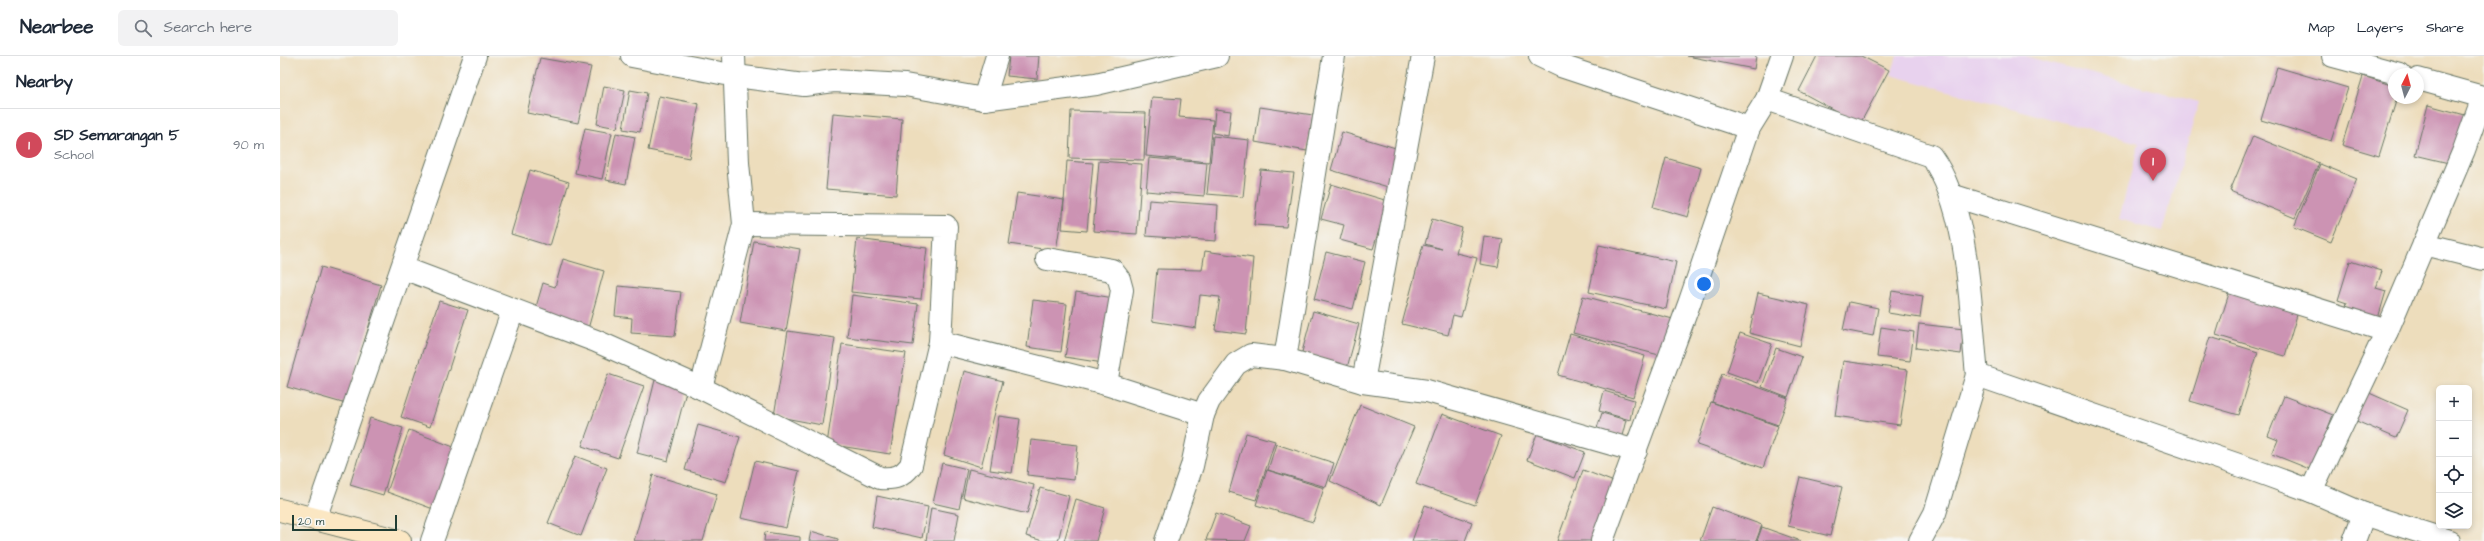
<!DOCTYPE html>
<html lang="en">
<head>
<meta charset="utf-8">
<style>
  body { margin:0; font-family:"Architects Daughter",sans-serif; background:#f2f2f3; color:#1f2937 }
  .controls { position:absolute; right:12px; bottom:12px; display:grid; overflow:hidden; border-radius:6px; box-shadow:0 2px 6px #0003 }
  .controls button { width:36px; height:36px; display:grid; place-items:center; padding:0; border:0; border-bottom:1px solid #e0e1e3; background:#fff; color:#1f2937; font:20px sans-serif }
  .compass { position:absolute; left:2108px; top:12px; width:36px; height:36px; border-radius:50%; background:#fff; box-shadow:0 2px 6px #0003; rotate:6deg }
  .scale { position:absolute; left:12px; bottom:10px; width:105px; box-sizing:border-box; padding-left:4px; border:2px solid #1f3d34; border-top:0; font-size:11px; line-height:14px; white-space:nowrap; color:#1f3d34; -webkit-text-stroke:3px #f6f6f2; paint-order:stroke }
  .you { position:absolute; left:1424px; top:228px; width:14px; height:14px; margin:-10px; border:3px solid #fff; border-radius:50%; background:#1a73e8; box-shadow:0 0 0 6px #1a73e833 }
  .badge { display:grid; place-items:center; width:26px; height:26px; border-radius:50%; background:#d1495b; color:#fff; font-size:13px; font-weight:700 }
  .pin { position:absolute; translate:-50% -33px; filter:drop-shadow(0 1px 2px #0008) }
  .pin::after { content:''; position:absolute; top:21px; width:14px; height:12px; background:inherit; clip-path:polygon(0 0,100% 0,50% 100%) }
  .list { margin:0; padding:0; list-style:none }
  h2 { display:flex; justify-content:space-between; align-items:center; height:52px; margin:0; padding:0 16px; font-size:17px }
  h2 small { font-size:13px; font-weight:400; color:#747a83 }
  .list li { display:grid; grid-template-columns:26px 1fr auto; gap:12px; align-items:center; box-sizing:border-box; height:72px; padding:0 16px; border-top:1px solid #e0e1e3 }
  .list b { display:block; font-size:15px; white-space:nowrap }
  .list p { margin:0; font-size:13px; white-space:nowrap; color:#747a83 }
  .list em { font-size:13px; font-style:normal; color:#747a83 }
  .icon { flex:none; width:22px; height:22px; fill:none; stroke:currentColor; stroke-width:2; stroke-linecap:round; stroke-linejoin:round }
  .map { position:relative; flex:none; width:2204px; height:485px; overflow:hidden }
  header { display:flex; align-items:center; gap:24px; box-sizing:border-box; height:56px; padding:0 20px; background:#fff; border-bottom:1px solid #e0e1e3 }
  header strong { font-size:19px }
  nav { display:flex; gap:22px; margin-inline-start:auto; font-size:14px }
  .search { width:280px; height:36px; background:#f2f2f3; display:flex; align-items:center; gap:10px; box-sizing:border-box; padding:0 14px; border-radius:6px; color:#747a83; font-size:15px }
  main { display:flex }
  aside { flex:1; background:#fff }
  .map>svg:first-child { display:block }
</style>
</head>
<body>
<header>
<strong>Nearbee</strong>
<div class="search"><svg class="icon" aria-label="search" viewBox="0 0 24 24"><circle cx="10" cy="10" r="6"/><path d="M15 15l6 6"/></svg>Search here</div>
<nav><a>Map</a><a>Layers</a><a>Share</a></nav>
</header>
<main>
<aside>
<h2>Nearby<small></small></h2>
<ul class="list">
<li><span class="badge">1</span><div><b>SD Semarangan 5</b><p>School</p></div><em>90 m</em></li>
</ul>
</aside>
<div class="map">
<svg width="2204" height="485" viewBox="0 0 2204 485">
  <rect width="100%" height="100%" fill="#f6f6f2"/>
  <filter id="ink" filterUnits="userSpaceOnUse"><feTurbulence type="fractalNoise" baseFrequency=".025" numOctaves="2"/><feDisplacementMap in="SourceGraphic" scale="8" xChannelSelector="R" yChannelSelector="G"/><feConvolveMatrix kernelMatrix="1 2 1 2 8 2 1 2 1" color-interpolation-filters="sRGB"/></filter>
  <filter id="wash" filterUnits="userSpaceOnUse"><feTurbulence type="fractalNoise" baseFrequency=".012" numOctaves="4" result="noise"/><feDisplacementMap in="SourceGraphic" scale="16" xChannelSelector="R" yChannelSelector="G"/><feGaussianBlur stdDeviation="0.9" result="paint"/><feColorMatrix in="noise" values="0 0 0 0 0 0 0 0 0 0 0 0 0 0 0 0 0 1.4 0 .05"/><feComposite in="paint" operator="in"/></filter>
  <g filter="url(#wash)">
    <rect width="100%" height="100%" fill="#edddbc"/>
    <path fill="#e8d2ee" d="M 1617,0 L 1745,0 L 1919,46 L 1882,175 L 1839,163 L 1859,87 L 1611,19 Z"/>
    <g id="blocks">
      <g fill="#cc93b3">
        <path d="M 729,0 L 759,0 L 757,23 L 727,20 Z"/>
        <path d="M 1407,0 L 1476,0 L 1474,13 Z"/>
        <path d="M 1537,0 L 1581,0 L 1609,14 L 1580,68 L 1519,35 Z"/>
        <path d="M 260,2 L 311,11 L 298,67 L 247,57 Z"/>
        <path d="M 1997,11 L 2068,32 L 2051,85 L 1981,64 Z"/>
        <path d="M 2083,20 L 2114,30 L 2114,42 L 2117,42 L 2099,100 L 2062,89 Z"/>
        <path d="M 324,30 L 345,34 L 337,72 L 317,68 Z"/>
        <path d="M 350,34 L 367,37 L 360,76 L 343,73 Z"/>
        <path d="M 379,40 L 419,48 L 409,102 L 368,94 Z"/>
        <path d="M 872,41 L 901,43 L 899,61 L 933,64 L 929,106 L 866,100 Z"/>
        <path d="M 2148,49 L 2185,59 L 2173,108 L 2135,99 Z"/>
        <path d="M 980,51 L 1033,59 L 1027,95 L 975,86 Z"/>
        <path d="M 935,53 L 951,55 L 948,80 L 933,77 Z"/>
        <path d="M 791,55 L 866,57 L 864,104 L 789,102 Z"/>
        <path d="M 553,57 L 622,63 L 616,139 L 546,133 Z"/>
        <path d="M 305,72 L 332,77 L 322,123 L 295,117 Z"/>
        <path d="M 1062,76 L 1119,93 L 1108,131 L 1051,114 Z"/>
        <path d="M 336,77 L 355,81 L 346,128 L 326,124 Z"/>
        <path d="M 933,80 L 969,84 L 963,141 L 927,138 Z"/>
        <path d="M 1973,80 L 2039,107 L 2015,162 L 1950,135 Z"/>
        <path d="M 869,102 L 927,107 L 924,140 L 866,135 Z"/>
        <path d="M 1386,102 L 1421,112 L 1408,161 L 1373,151 Z"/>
        <path d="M 787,105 L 813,107 L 807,175 L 782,173 Z"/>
        <path d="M 819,105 L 862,108 L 857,178 L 813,175 Z"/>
        <path d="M 2040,108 L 2077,123 L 2051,186 L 2014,171 Z"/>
        <path d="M 250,114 L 289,126 L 270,190 L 231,178 Z"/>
        <path d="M 981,114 L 1014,117 L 1006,171 L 974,169 Z"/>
        <path d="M 1051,128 L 1108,145 L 1093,193 L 1060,184 L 1064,169 L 1041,163 Z"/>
        <path d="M 737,137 L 784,144 L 776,195 L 729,188 Z"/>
        <path d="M 869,144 L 938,149 L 936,185 L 866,180 Z"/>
        <path d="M 1152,163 L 1182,172 L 1176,197 L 1197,202 L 1181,261 L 1173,259 L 1168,279 L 1122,268 L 1143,189 L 1162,193 L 1145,188 Z"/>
        <path d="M 1204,180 L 1223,183 L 1218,211 L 1200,208 Z"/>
        <path d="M 577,183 L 647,192 L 641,243 L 571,236 Z"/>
        <path d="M 474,185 L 520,193 L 506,275 L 460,267 Z"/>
        <path d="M 1319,189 L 1396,206 L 1386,253 L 1309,236 Z"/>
        <path d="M 925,195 L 973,202 L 966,278 L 935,274 L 940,241 L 920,239 L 916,272 L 872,265 L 877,213 L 922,214 Z"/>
        <path d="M 1046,196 L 1085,206 L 1073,253 L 1034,243 Z"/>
        <path d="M 283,203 L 324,215 L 308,273 L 266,262 L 269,255 L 256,251 L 263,227 L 275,231 Z"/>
        <path d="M 2070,205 L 2102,215 L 2096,232 L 2106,235 L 2097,266 L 2064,257 L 2067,247 L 2058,244 Z"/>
        <path d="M 41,211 L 101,229 L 66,348 L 7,331 Z"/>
        <path d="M 338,230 L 401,236 L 395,280 L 351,277 L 352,262 L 335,260 Z"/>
        <path d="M 1951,231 L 2019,252 L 2005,300 L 1936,279 Z"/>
        <path d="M 1612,235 L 1643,240 L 1640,262 L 1608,257 Z"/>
        <path d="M 796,236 L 834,242 L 823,307 L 785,301 Z"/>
        <path d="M 1478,237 L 1529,249 L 1520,290 L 1469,277 Z"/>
        <path d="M 572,239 L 638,248 L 633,289 L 567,281 Z"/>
        <path d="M 1303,240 L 1393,263 L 1383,300 L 1293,277 Z"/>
        <path d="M 753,244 L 787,248 L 781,296 L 747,291 Z"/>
        <path d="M 159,245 L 188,254 L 150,371 L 121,361 Z"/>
        <path d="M 1569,246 L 1598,252 L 1593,280 L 1563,274 Z"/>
        <path d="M 1033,255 L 1079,268 L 1067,312 L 1022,296 Z"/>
        <path d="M 1639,268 L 1684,273 L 1681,298 L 1636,292 Z"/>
        <path d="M 1601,271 L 1634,276 L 1630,305 L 1597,301 Z"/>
        <path d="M 508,275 L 555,282 L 542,369 L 494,360 Z"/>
        <path d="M 1460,277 L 1492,288 L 1478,327 L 1447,316 Z"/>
        <path d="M 1290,278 L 1365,300 L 1353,341 L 1278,319 Z"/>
        <path d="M 1930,281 L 1978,296 L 1959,359 L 1910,345 Z"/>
        <path d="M 562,288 L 626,297 L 610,398 L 547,388 Z"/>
        <path d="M 1496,292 L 1522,301 L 1508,341 L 1482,331 Z"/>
        <path d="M 1563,305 L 1628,314 L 1620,369 L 1555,360 Z"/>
        <path d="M 684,315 L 723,325 L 701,411 L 664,399 Z"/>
        <path d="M 328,318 L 364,330 L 338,402 L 302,390 Z"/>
        <path d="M 1442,318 L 1508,342 L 1498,369 L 1432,346 Z"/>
        <path d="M 376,320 L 408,328 L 388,405 L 357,397 Z"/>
        <path d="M 1324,335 L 1354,344 L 1350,364 L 1319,355 Z"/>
        <path d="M 2087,336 L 2128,354 L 2116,382 L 2074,364 Z"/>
        <path d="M 2004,340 L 2053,359 L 2032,414 L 1992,398 L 1998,384 L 1988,380 Z"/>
        <path d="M 1431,346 L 1498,370 L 1483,412 L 1417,389 Z"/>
        <path d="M 1080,349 L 1134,371 L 1101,449 L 1050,425 Z"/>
        <path d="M 1322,357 L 1346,364 L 1342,380 L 1317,372 Z"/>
        <path d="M 1162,358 L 1221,380 L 1195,449 L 1136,428 Z"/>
        <path d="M 719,360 L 740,363 L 732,417 L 710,414 Z"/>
        <path d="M 90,362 L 123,372 L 103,439 L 70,429 Z"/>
        <path d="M 418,369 L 460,381 L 446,426 L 405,414 Z"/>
        <path d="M 129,374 L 179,393 L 156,454 L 107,436 Z"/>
        <path d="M 966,377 L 995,385 L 976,444 L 949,436 Z"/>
        <path d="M 1257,378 L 1305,396 L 1295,422 L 1247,404 Z"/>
        <path d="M 751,384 L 798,389 L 794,424 L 747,419 Z"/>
        <path d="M 996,388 L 1054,407 L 1046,431 L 988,414 Z"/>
        <path d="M 295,400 L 327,412 L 301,480 L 268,467 Z"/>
        <path d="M 475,405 L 519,415 L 506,472 L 461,462 Z"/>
        <path d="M 662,407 L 687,413 L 679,453 L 653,447 Z"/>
        <path d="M 689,413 L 754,429 L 747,458 L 683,442 Z"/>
        <path d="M 987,414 L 1044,432 L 1033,466 L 976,449 Z"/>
        <path d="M 1303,414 L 1334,426 L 1312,485 L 1277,485 Z"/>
        <path d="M 373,419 L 437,438 L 423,485 L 354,485 Z"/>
        <path d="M 1520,421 L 1562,431 L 1550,480 L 1508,470 Z"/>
        <path d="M 760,432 L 789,440 L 778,485 L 763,485 L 746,480 Z"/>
        <path d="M 597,440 L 648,451 L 642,482 L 592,471 Z"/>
        <path d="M 796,443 L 825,452 L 816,485 L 784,485 Z"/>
        <path d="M 1145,449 L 1192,466 L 1185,485 L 1132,485 Z"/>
        <path d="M 1432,451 L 1482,469 L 1476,485 L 1420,485 Z"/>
        <path d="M 651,452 L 679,458 L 674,485 L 646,485 Z"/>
        <path d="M 936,457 L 971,470 L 965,485 L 926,484 Z"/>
        <path d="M 1482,471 L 1521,485 L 1477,485 Z"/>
        <path d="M 531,475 L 558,483 L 558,485 L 529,485 Z"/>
        <path d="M 485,476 L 520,481 L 520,485 L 484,485 Z"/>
      </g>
    </g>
  </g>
  <g filter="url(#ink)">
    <use href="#blocks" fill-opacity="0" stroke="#677564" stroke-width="1"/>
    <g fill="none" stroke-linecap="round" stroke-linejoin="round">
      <g stroke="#677564" stroke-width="24">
        <g id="street">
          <path d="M 352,0 L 456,20 L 524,29 L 554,25 L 625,29 L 704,43 L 816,28 L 937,0"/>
          <path d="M 1260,0 L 1281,10 L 1469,72"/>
          <path d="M 2053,0 L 2120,18"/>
          <path d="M 2138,23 L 2203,41 L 2184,94 L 2144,188"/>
          <path d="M 704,43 L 717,0"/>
          <path d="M 1487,43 L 1651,100 C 1690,154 1690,253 1697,319 L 1976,415 L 2031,435 L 2084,458 L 2169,485"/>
          <path d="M 1671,139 L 2107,275"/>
          <path d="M 767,203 L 832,214 L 839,223 L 842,234 L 826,328"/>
          <path d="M 123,212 L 316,285 L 421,332 L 600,422 C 615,423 622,421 631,409 L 660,286 L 666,170 L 464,168"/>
          <path d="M 660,286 L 826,328 L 923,359 L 929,345 L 956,308 L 971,299 L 1005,303 L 1083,326 L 1147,335 L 1356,395"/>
          <path d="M 1005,303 L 1054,0"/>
          <path d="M 1083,326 L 1143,0"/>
          <path d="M 421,332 L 464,168 L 458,107 L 454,0"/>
          <path d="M 2031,435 L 2107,275 L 2144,188 L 2204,203"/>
          <path d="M 35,463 L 195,0"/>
          <path d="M 152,485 L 233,254"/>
          <path d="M 886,485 L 912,410 L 923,359"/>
          <path d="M 1322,485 L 1409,248 L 1469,72 L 1487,43 L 1502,0"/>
          <path d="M 1640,485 L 1655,457 L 1697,319"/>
          <path d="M 2074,485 L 2084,458"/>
        </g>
      </g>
      <g stroke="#677564" stroke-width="24">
        <path id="secondary" d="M 0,454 L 120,485"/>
      </g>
      <use href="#street" stroke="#fff" stroke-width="22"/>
      <use href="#secondary" stroke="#fbe7c3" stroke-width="22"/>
    </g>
  </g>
</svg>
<div class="controls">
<button>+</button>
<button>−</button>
<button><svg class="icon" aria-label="locate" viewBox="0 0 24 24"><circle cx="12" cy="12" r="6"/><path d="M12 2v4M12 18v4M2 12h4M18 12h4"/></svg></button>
<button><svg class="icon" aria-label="layers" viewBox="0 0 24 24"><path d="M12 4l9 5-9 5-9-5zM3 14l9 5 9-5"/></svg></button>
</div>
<svg class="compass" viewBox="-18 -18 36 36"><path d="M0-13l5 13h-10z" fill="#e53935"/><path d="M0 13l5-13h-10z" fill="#747a83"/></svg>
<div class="scale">20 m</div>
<div class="you"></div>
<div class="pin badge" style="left:1873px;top:125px">1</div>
</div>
</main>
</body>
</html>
